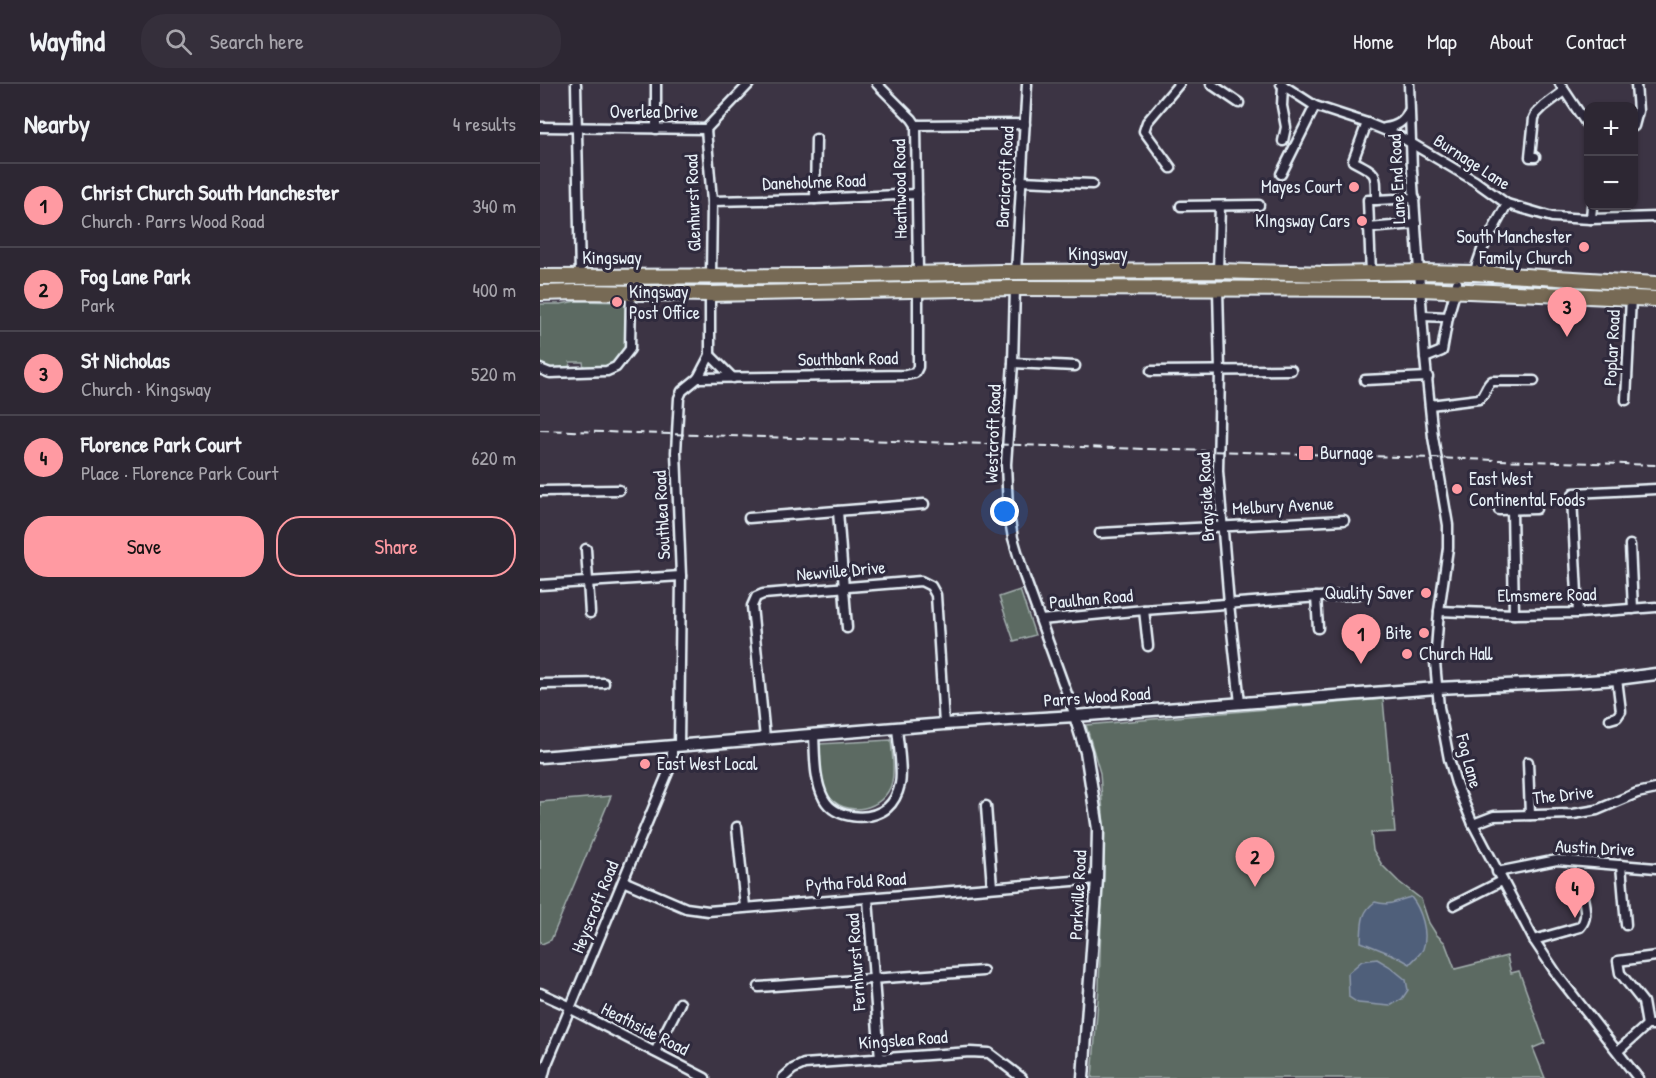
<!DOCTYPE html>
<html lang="en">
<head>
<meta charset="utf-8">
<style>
  body { margin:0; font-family:"Patrick Hand",sans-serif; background:#352f3b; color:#f1f3f6 }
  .controls { position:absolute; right:18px; top:18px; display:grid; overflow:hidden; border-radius:12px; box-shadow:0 2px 4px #0004 }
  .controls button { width:54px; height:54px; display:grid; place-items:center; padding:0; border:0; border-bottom:2px solid #48444e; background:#2d2733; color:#f1f3f6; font:30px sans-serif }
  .you { position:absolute; left:465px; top:428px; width:21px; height:21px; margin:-15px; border:4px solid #fff; border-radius:50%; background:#1a73e8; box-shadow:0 0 0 9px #1a73e833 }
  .badge { display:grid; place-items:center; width:39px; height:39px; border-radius:50%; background:#ff9aa2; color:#111; font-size:20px; font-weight:700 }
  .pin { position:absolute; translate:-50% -50px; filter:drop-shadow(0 2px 3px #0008) }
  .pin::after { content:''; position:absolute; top:32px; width:21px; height:18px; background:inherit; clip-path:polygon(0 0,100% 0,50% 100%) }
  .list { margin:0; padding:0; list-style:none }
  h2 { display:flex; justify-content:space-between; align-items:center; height:78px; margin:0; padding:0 24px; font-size:26px }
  h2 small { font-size:20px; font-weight:400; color:#a7a5ac }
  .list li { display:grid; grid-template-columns:39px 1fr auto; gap:18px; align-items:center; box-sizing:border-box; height:84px; padding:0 24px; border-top:2px solid #48444e }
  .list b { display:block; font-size:22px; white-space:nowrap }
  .list p { margin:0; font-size:20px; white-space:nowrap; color:#a7a5ac }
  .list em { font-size:20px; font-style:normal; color:#a7a5ac }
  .actions { display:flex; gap:12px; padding:18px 24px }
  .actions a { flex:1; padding:14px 0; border:2px solid #ff9aa2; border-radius:24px; text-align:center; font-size:21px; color:#ff9aa2 }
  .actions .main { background:#ff9aa2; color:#111 }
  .icon { flex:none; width:33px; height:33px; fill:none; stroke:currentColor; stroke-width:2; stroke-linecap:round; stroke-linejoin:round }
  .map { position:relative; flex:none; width:1116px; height:994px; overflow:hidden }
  header { display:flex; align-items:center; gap:36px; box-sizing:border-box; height:84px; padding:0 30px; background:#2d2733; border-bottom:2px solid #48444e }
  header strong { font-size:28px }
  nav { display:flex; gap:33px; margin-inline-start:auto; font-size:21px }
  .search { width:420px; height:54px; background:#352f3b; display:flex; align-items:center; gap:15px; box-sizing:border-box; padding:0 21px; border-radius:24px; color:#a7a5ac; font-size:22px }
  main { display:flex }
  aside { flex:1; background:#2d2733 }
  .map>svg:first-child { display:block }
</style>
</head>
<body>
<header>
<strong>Wayfind</strong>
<div class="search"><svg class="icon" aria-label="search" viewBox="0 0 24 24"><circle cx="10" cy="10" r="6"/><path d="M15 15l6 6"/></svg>Search here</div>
<nav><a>Home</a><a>Map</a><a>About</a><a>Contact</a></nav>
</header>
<main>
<aside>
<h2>Nearby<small>4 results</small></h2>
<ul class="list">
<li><span class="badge">1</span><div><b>Christ Church South Manchester</b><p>Church · Parrs Wood Road</p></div><em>340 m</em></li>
<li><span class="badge">2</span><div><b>Fog Lane Park</b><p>Park</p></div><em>400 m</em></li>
<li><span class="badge">3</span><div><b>St Nicholas</b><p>Church · Kingsway</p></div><em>520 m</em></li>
<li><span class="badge">4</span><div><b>Florence Park Court</b><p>Place · Florence Park Court</p></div><em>620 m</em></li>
</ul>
<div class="actions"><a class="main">Save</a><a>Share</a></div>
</aside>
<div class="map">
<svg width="1116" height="994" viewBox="0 0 1116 994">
  <rect width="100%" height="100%" fill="#3c3444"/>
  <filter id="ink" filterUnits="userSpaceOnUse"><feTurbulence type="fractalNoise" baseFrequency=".0167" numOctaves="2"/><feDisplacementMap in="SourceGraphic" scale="12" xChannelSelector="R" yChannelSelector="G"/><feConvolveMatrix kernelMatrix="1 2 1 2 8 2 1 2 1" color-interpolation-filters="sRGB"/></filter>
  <g filter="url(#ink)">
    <g fill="#5b6b62" stroke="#a2aead" stroke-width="1.5">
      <path d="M 657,194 L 657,200 L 503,200 L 503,195 Z"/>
      <path d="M 36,217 L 86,218 L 86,265 C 75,284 64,283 44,284 L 43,278 L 30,278 L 29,284 C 19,285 9,286 0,280 L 0,220 L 21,220 Z"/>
      <path d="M 480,506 L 495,551 L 474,557 L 459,513 Z"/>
      <path d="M 843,615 L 855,748 L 831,749 L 833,766 L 842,781 L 859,798 L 881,815 L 889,839 L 896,850 L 905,859 L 915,885 L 967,872 L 971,889 L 979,887 L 1005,959 L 993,964 L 1005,994 L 552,994 L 559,903 L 564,743 L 560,689 L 546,641 Z"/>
      <path d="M 351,656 C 352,669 355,685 352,698 C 345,727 304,735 287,710 C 278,696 280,676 279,660 Z"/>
      <path d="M 71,712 L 11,856 L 2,860 L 0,859 L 0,718 Z"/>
    </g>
    <g fill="#505f7a" stroke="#8d99ac" stroke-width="1.5">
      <path d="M 871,813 C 881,825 889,849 883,865 C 880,871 874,875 870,880 L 856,872 L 821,858 C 822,842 820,828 835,818 C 852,823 856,816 871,813 Z"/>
      <path d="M 837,875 L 849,882 L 866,896 L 868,906 L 862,915 L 850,922 L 818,919 L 809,913 L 808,889 L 822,877 Z"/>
    </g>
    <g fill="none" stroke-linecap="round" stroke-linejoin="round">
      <g stroke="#e8f1f8" stroke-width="13">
        <g id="minor">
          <path d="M 36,0 L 40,192"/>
          <path d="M 337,0 L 372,35 L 376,41 L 378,190"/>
          <path d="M 671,0 L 699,19"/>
          <path d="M 741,0 L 775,22 L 827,39 L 859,52 L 935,97 L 967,120 L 1012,133 L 1051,135 L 1116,133"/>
          <path d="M 869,0 L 872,86 L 885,274 L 893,353 L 908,441 L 908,464 L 899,527 L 895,578 L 899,623 L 909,675 L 916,699 L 933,740 L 994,856 L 1018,892 L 1098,994"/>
          <path d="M 1020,0 L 1048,42"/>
          <path d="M 827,39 L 813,77 C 838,90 836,88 836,116 L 875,114"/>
          <path d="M 376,41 L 485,40"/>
          <path d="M 1094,42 L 1098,27 L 1096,0"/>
          <path d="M 0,43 L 166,45 L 209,0"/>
          <path d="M 845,44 C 856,43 865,37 869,27"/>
          <path d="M 116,45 L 116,0"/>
          <path d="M 166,45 L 172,117 L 171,192"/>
          <path d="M 743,57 L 746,43 L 742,22 L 743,1"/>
          <path d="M 995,73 L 990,73 L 994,34 L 996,30 L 1004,22 L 1024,7"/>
          <path d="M 631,84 L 604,47 L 607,38 L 639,0"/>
          <path d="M 741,90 L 775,22"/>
          <path d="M 481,97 L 552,100"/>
          <path d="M 275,115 L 276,55"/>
          <path d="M 172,117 L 275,115 L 377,110"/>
          <path d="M 641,122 L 719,121"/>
          <path d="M 1051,135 L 1052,122"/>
          <path d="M 828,144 L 876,140"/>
          <path d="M 678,187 L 680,122"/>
          <path d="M 476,188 L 487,0"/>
          <path d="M 934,189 L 942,166 L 967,120"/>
          <path d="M 831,190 L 828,116 L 836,116"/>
          <path d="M 475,204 L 473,279 L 466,380 L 468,425 L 473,454 L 484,491 L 535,632"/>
          <path d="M 678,205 L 680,287 L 678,387 L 689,520 L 700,619"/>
          <path d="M 884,232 L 908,233"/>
          <path d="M 170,271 L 193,294"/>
          <path d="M 885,274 L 902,267 L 908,233 L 916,205 L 917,199"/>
          <path d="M 473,279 L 535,282"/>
          <path d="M 0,285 L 10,289 L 67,287 L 76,283 L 90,265 L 91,209"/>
          <path d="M 611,287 L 751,286"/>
          <path d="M 158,294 L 366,291 L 375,289 L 378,283 L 378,205"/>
          <path d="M 825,296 L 888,293"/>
          <path d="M 1086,316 L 1091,214"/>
          <path d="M 890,321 L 939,315 C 946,310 945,302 952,297 L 994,297"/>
          <path d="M 0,407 L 79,406"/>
          <path d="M 959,426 L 996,425"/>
          <path d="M 972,426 L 974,530"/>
          <path d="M 298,427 L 307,544"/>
          <path d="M 209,434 L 384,420"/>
          <path d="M 560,449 L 804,436"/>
          <path d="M 1090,461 L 1093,525"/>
          <path d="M 46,465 L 50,529"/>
          <path d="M 0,501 L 141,492"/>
          <path d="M 776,513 L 778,544"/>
          <path d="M 604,526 L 608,562"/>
          <path d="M 899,527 L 974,530 L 1038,529 L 1116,523"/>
          <path d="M 1038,529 L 1032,414 L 1034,409 L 1116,405"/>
          <path d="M 501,536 L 604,526 L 819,510"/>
          <path d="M 0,600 L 64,599"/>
          <path d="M 1070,635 L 1077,633 L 1081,627 L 1077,595"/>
          <path d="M 274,650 C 275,670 274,697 284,715 C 295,735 329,738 347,724 C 354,718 358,709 360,700 C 363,688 358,658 357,644"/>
          <path d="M 225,654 L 212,522 L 216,513 L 223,510 L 381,497 L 391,502 L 396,511 L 404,640"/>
          <path d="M 139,662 L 141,492 L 136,368 L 139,314 L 142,307 L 158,294 L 170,271 L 170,210"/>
          <path d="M 988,678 L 990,731"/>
          <path d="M 446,722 L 452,803"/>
          <path d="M 933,740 L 954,732 L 1033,730 L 1057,726 L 1097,709 L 1116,705"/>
          <path d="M 197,743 L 205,823"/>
          <path d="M 1081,781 L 1086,841"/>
          <path d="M 957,788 L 1017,776 L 1116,784"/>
          <path d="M 83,797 L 146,824 L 168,827 L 557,795"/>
          <path d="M 328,815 L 340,975"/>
          <path d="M 914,821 L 962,797"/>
          <path d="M 994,856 L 1040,843 C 1048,834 1045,825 1043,813"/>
          <path d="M 219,903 L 443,887"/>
          <path d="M 0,909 L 31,923"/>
          <path d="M 31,925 L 165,994"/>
          <path d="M 1107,941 L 1103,918 L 1080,889 L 1078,877 L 1116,872"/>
          <path d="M 1078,967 L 1107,941 L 1116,941"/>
          <path d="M 115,968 L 140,919"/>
          <path d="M 3,994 L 6,982 L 129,686 L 132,678 L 132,663"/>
          <path d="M 243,994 L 253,985 L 264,980 L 430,968 L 449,969 L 482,994"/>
        </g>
      </g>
      <g stroke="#e8f1f8" stroke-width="15">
        <g id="tertiary">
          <path d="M 535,632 L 546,668 L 558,745 L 557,795 L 543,994"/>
          <path d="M 0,673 L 404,640 L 535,632 L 897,604 L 1034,598 L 1077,595 L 1116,590"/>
        </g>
      </g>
      <g stroke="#e8f1f8" stroke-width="18">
        <g id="trunk">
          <path d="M 0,193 L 278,192 L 460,188 L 678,187 L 786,190 L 880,188 L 934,189 L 1116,200"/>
          <path d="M 0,209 L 39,208 L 170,210 L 475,204 L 881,205 L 1116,215"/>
        </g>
      </g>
      <use href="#minor" stroke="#2f2a3d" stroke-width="8"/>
      <use href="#tertiary" stroke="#2f2a3d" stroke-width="10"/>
      <use href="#trunk" stroke="#776a54" stroke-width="14"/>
      <path stroke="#e8f1f8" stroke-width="2" stroke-dasharray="9 4.5" stroke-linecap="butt" d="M 0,346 L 1116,381"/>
    </g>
  </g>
  <g fill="#ff9aa2" stroke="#2f2a3d" stroke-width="2">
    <circle cx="814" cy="103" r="6"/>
    <circle cx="822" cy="137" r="6"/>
    <circle cx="1044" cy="163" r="6"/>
    <circle cx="77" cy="218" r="6"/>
    <rect x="758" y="361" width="16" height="16" rx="3"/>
    <circle cx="917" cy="405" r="6"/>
    <circle cx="886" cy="509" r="6"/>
    <circle cx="884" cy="549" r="6"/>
    <circle cx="867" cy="570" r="6"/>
    <circle cx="105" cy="680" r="6"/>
  </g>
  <g text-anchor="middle" stroke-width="6" stroke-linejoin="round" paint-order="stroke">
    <g font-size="18" fill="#e8f1f8" stroke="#2f2a3d">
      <text x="114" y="34">Overlea Drive</text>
      <text transform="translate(932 78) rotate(33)" y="6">Burnage Lane</text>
      <text transform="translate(465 93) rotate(-87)" y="6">Barcicroft Road</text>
      <text transform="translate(857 95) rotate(-93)" y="6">Lane End Road</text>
      <text transform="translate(274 98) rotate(-2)" y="6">Daneholme Road</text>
      <text transform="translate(360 105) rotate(-91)" y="6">Heathwood Road</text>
      <text transform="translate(153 119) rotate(-92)" y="6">Glenhurst Road</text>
      <text x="558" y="176">Kingsway</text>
      <text x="72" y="180">Kingsway</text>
      <text transform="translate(1072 264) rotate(-87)" y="6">Poplar Road</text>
      <text transform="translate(308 275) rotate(-1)" y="6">Southbank Road</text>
      <text transform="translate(453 350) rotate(-88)" y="6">Westcroft Road</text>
      <text transform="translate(666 413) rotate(-93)" y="6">Brayside Road</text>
      <text transform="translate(743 422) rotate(-3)" y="6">Melbury Avenue</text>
      <text transform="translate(122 431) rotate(-93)" y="6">Southlea Road</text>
      <text transform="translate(301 487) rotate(-5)" y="6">Newville Drive</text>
      <text transform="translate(1007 511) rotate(-1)" y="6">Elmsmere Road</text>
      <text transform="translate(551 515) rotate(-5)" y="6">Paulhan Road</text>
      <text transform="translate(557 613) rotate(-4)" y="6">Parrs Wood Road</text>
      <text transform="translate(929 677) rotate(75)" y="6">Fog Lane</text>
      <text transform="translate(1023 711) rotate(-6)" y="6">The Drive</text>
      <text transform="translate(1055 764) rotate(3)" y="6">Austin Drive</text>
      <text transform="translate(316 798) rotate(-4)" y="6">Pytha Fold Road</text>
      <text transform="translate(538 811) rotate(-87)" y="6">Parkville Road</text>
      <text transform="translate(55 823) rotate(-68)" y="6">Heyscroft Road</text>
      <text transform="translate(316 878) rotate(-94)" y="6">Fernhurst Road</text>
      <text transform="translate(105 945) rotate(27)" y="6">Heathside Road</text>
      <text transform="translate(363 956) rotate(-4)" y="6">Kingslea Road</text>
    </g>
    <g font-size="18" fill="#e8f1f8" stroke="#2f2a3d" text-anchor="end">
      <text x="802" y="109">Mayes Court</text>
      <text x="810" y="143">KIngsway Cars</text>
      <text x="1032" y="159">South Manchester<tspan x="1032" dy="21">Family Church</tspan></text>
      <text x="89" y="214" text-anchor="start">Kingsway<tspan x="89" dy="21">Post Office</tspan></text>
      <text x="780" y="375" text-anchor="start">Burnage</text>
      <text x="929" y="401" text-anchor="start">East West<tspan x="929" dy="21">Continental Foods</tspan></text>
      <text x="874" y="515">Quality Saver</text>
      <text x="872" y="555">Bite</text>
      <text x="879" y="576" text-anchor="start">Church Hall</text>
      <text x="117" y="686" text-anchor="start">East West Local</text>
    </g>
  </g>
</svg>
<div class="controls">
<button>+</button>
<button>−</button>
</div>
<div class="you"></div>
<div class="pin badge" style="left:821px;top:580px">1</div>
<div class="pin badge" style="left:715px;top:803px">2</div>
<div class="pin badge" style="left:1027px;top:253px">3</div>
<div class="pin badge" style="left:1035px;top:834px">4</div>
</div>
</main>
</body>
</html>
